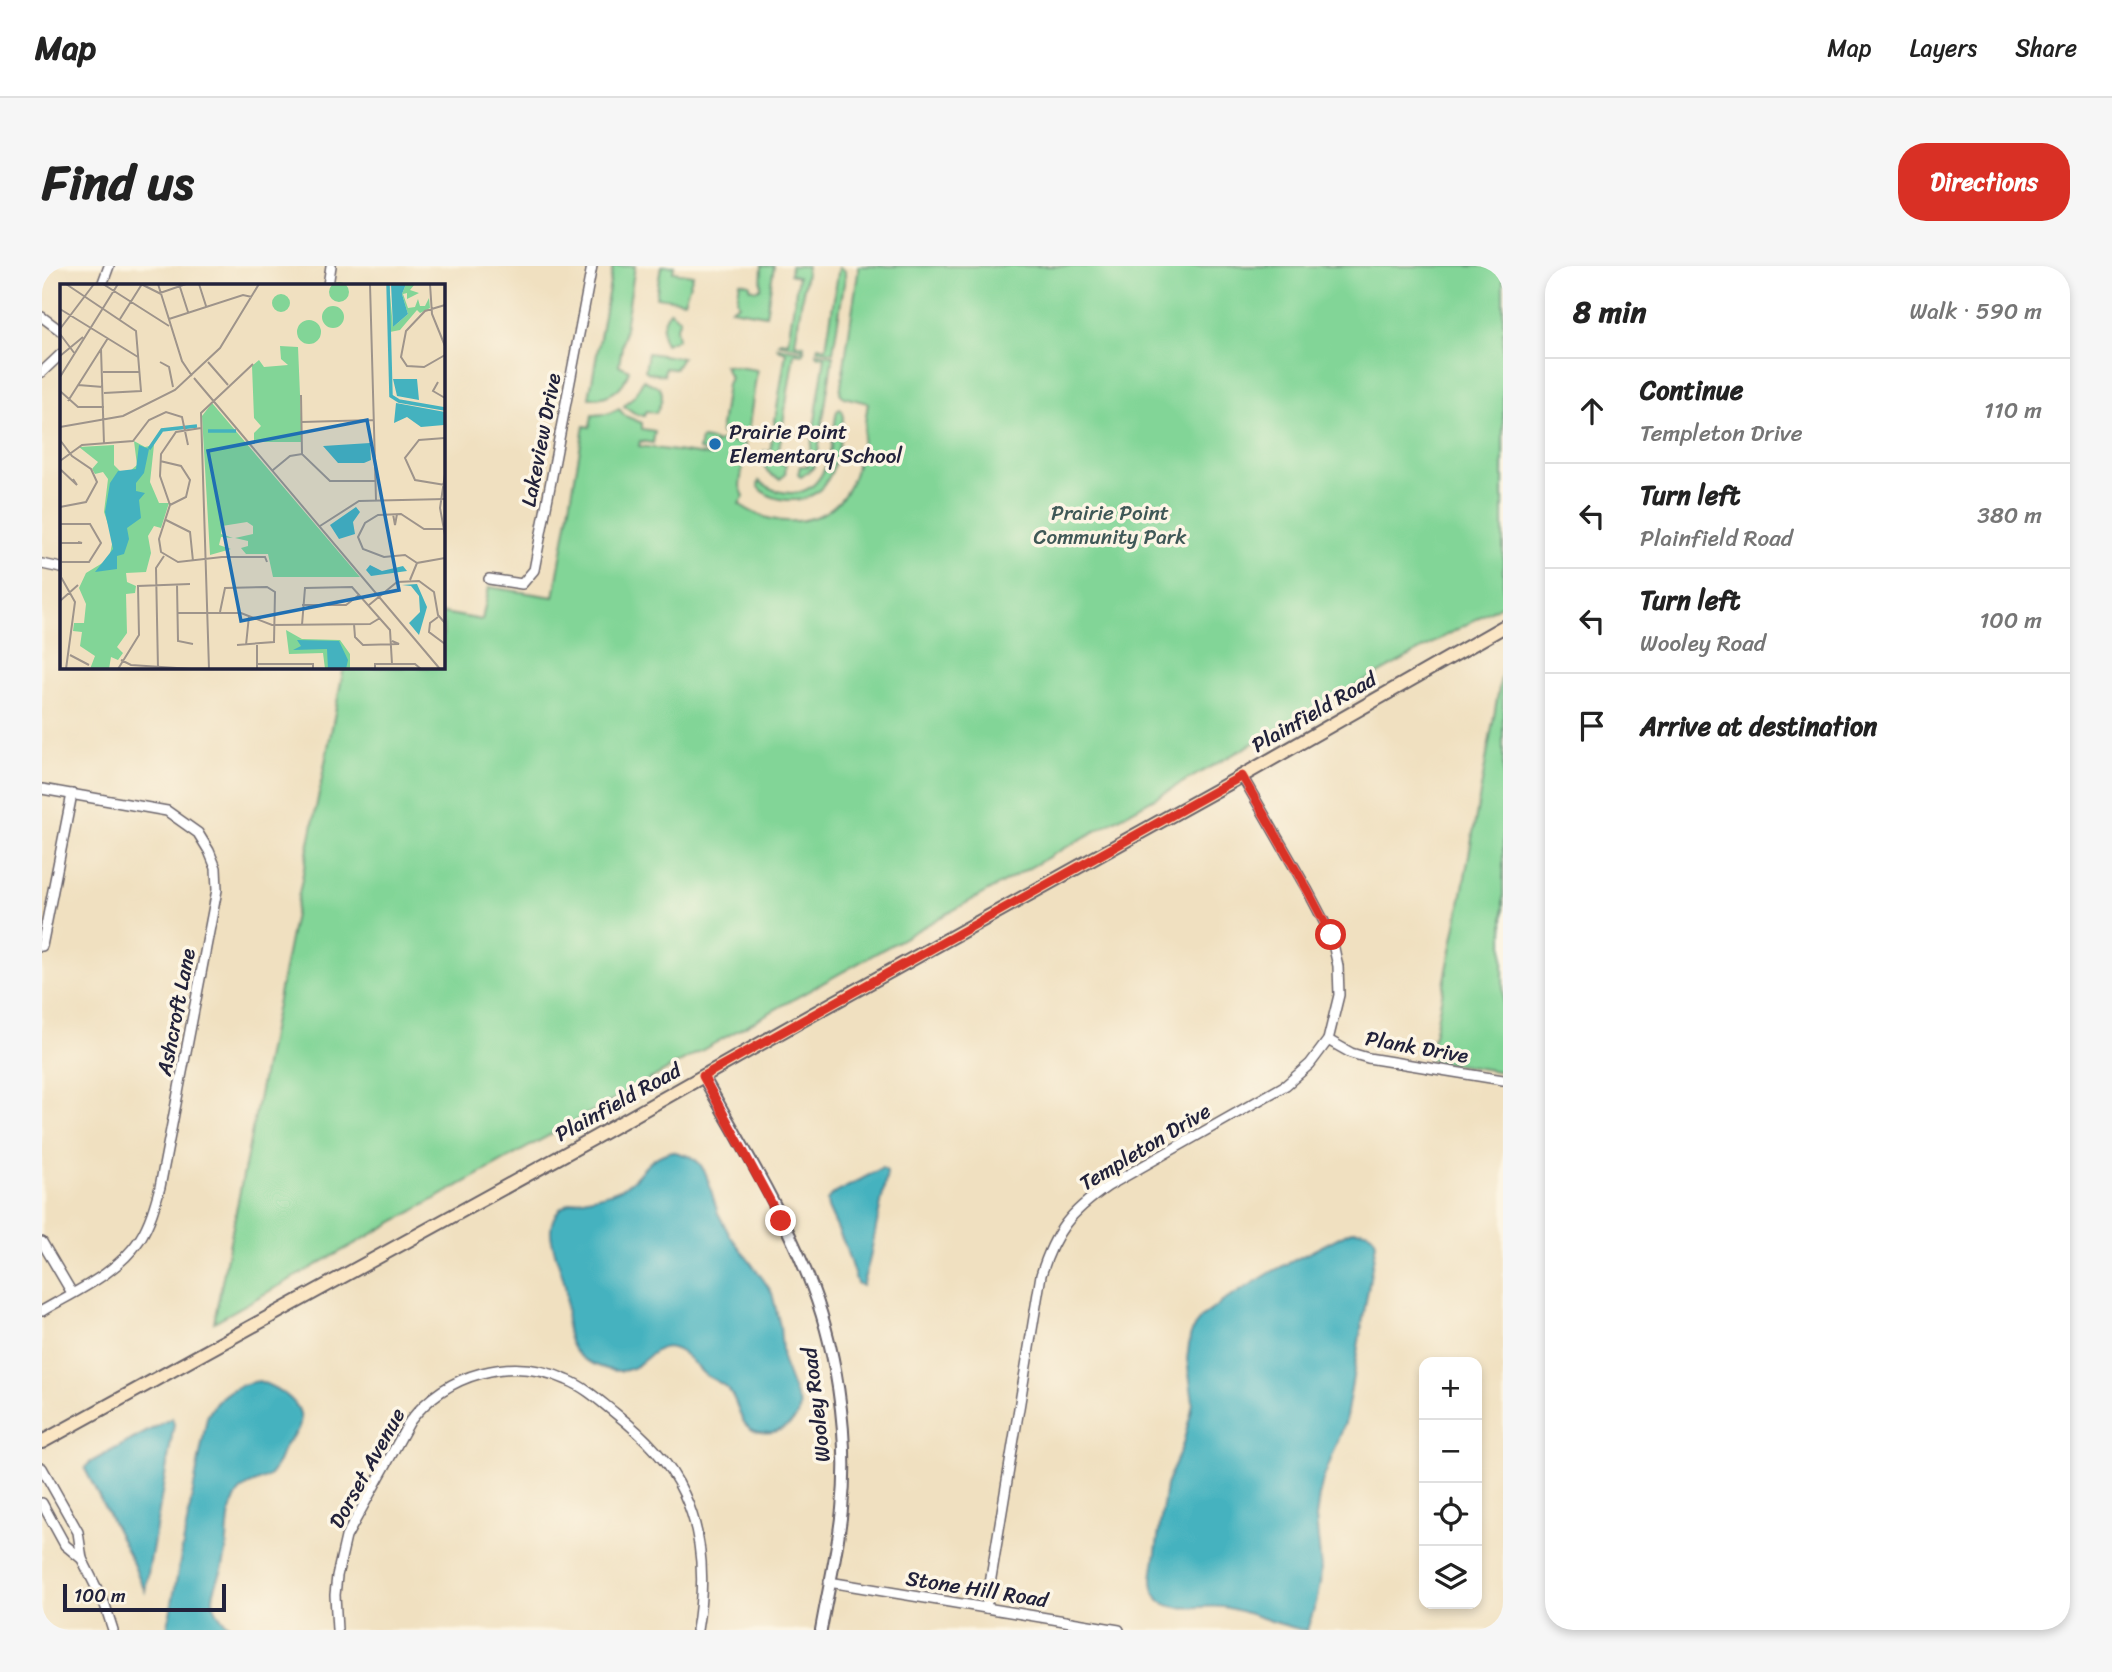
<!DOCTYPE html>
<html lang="en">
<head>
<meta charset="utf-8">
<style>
  body { margin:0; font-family:Sriracha,sans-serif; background:#f6f6f6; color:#222 }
  .controls { position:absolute; right:21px; bottom:21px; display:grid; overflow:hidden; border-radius:14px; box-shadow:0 4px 10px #0003 }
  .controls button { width:63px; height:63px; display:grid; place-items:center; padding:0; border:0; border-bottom:2px solid #e0e0e0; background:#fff; color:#222; font:35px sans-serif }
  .scale { position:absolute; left:21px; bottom:18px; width:163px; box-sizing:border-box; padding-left:7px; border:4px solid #22223b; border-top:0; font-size:19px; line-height:24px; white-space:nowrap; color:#22223b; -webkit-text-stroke:5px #fcf5e5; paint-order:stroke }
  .stop { position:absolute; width:21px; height:21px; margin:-16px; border:5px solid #d93025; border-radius:50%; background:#fff }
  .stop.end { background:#d93025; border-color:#fff; box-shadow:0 2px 7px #0008 }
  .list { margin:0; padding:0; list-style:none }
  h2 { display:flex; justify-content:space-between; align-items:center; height:91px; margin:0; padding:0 28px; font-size:30px }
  h2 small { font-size:23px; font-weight:400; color:#767676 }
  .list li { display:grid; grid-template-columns:46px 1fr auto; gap:21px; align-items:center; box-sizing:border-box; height:105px; padding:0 28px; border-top:2px solid #e0e0e0 }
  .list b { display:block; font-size:26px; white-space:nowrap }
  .list p { margin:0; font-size:23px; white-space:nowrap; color:#767676 }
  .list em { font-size:23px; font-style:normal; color:#767676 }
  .icon { flex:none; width:38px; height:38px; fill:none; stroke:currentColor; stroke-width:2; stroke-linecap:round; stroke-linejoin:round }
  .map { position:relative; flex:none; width:1461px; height:1364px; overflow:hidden; border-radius:28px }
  header { display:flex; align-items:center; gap:42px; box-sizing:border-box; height:98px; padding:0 35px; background:#fff; border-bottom:2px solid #e0e0e0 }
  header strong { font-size:33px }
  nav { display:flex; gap:38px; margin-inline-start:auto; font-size:24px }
  .intro { display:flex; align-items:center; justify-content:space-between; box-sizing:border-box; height:168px; padding:0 42px }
  h1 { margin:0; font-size:49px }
  .button { padding:18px 32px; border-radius:28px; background:#d93025; color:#fff; font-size:24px; font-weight:700 }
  main { display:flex; gap:42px; padding:0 42px }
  aside { flex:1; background:#fff; border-radius:28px; box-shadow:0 4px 10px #0003 }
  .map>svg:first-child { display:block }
</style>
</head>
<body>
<header>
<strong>Map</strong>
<nav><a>Map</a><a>Layers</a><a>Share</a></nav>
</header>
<div class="intro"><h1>Find us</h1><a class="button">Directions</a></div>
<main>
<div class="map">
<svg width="1461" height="1364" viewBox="0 0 1461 1364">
  <rect width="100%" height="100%" fill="#fcf5e5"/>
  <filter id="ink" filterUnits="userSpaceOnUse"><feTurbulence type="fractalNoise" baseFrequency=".0143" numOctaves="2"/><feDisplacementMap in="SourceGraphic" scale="14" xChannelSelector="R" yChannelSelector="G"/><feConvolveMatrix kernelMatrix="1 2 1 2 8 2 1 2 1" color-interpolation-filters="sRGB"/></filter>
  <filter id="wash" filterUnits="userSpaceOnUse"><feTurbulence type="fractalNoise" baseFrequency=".00686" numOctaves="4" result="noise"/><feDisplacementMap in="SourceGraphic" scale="28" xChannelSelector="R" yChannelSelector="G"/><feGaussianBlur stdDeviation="1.57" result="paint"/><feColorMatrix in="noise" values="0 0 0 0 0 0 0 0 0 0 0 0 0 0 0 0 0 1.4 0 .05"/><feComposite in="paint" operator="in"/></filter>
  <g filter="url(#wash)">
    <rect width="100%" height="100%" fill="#f0e0c0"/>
    <g fill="#82d597" stroke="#527c69" stroke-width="2">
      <path d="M 571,0 L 593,0 L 577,99 L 587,104 C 582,124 566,133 547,132 Z"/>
      <path d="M 619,0 L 632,0 L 631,6 L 651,9 L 642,35 L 614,31 Z"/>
      <path d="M 720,0 L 732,0 L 724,49 L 689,43 L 697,38 L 695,34 L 698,16 L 708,18 L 708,22 L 715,24 L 719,22 Z"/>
      <path d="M 749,0 L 765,0 L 753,77 L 762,79 L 762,82 L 736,77 L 738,75 L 746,76 L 756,11 L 748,8 Z"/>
      <path d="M 816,0 L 1461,0 L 1461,338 L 172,1056 L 302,401 L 401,401 L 401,347 L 440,354 L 447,321 L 512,331 L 542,160 L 548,161 L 550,149 L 565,148 L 577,143 L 583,150 L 600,157 L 600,163 L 613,165 L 611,177 L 598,175 L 597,180 L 670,190 L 670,187 L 657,184 L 659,173 L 673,175 L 673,178 L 680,174 L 703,178 L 698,220 L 702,231 L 697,238 C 736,266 792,262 811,212 C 820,188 822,161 826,137 L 802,131 L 798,127 L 816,7 Z"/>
      <path d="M 797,1 L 803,5 L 803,12 L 791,86 L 775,84 L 776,80 L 784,82 Z"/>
      <path d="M 628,45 L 638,53 L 634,63 L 636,73 L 623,78 C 618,66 620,55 628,45 Z"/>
      <path d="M 735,81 L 762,85 L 760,88 L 752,87 L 735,196 L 744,199 L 743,209 L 738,213 C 725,209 718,198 722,185 L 728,186 L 744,86 L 736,83 Z"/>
      <path d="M 606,87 L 640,92 L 633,103 L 623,102 L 622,109 L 607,107 L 603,104 Z"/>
      <path d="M 774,87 L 791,89 L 775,192 L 771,202 L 759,211 L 756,209 L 758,200 L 766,200 L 783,91 L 775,90 Z"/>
      <path d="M 682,99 L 715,104 L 705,173 L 678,168 L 685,118 L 688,112 Z"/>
      <path d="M 601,114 L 617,121 C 623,128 618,140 614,147 L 604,145 L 602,150 L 594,148 L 582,140 L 593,129 Z"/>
      <path d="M 798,143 L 801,146 L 801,152 C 796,186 793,237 745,234 C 733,233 723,230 716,220 L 717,215 C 723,218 729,224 736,225 C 785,238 789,183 794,150 L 795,145 Z"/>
      <path d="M 1461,400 L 1461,806 L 1387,794 L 1418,639 Z"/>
    </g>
    <g fill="#44b2bf" stroke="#336a7d" stroke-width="2">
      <path d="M 630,885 L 650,891 L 658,898 L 664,908 L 676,947 L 687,968 L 721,1013 L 730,1027 L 738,1060 L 741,1096 L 758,1141 C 756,1152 749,1159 738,1164 C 731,1167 725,1167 718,1166 C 694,1163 699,1135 685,1122 C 678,1116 669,1113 662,1108 C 654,1101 648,1091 639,1086 C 615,1071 607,1096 588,1103 C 576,1108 559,1102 547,1096 C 540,1093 532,1086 529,1078 C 521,1061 527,1039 523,1020 C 520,1003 508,980 509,964 C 509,957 513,949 517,944 C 530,931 559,932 576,924 C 603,911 598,894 630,885 Z"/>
      <path d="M 840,902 L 845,905 L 845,908 L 827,996 L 820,1020 L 815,1017 L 802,977 L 786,942 L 785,935 L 788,930 Z"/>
      <path d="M 1311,964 C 1322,964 1332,965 1334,977 L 1303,1157 L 1281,1214 L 1277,1230 L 1274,1252 L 1279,1302 L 1278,1318 L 1274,1337 L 1265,1364 C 1236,1361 1210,1345 1180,1341 C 1162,1338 1136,1347 1120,1336 C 1112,1331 1110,1322 1110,1312 L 1124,1219 L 1140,1181 L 1149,1147 L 1151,1136 L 1145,1093 L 1148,1071 L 1152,1061 L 1160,1051 L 1180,1036 L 1231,1005 Z"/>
      <path d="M 217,1115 C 235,1122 268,1138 256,1163 C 253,1169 246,1174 243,1180 C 237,1189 236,1201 228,1209 C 219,1217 205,1216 196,1228 C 182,1248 188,1273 182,1296 C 180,1307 172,1320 171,1332 C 171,1346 183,1355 190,1364 L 125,1364 L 165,1151 C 177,1128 192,1119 217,1115 Z"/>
      <path d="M 130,1152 L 132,1158 L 103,1325 L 88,1291 L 43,1203 L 47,1197 Z"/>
    </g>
  </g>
  <g filter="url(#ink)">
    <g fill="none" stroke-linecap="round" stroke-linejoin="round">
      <g stroke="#6a646a" stroke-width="12">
        <g id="minor">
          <path d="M 60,19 L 67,0"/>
          <path d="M 286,19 L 289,0"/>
          <path d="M 0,51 L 19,65"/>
          <path d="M 0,106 L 19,88"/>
          <path d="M 0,298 L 19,302"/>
          <path d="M 447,313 L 480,318 L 492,304 L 550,0"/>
          <path d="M 0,523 L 125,545 L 156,567 L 167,585 L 174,602 L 175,624 L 118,921 C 113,939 108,957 98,973 C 76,1007 34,1025 0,1045"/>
          <path d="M 0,680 L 30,528"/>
          <path d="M 1286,774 L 1309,787 L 1326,792 L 1461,814"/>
          <path d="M 0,976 L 30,1027"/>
          <path d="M 0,1202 L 36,1266 L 40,1293 L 63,1339 L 71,1364"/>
          <path d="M 0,1237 L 23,1279 L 40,1293"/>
          <path d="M 787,1316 L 1077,1364"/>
          <path d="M 944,1342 L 999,1009 C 1013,965 1028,946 1066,920 L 1244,819 L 1268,798 L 1286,774 L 1297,729 L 1296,700 L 1289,669 L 1266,625 L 1200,510"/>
          <path d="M 295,1364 L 293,1329 L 295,1310 L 304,1271 L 368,1155 C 405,1107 469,1089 525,1114 C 543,1121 558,1135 573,1147 C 602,1170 627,1195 642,1228 C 662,1271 663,1318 655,1364"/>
          <path d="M 1460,1364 L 1461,1361"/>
        </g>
      </g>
      <g stroke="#6a646a" stroke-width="14">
        <path id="tertiary" d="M 661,810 C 697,875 737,939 765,1008 C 794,1077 808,1169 800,1243 C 796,1284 786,1324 779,1364"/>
      </g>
      <g stroke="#6a646a" stroke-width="16">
        <path id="secondary" d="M 0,1176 L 552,872 L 746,762 L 1200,510 L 1461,361"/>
      </g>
      <use href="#minor" stroke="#fff" stroke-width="9"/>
      <use href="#tertiary" stroke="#fff" stroke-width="10"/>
      <use href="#secondary" stroke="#fbe6c4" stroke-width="12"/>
    </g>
  </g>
  <g fill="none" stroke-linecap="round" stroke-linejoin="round" filter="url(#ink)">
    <path stroke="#d93025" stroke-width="9" d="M 739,955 L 661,810 L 1200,510 L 1266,625 L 1289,669"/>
  </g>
  <circle fill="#1f6fb2" stroke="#fcf5e5" stroke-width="2.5" cx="673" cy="178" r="7"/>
  <g text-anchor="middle" stroke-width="7" stroke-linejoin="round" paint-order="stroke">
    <g font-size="21" fill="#22223b" stroke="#fcf5e5" text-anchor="start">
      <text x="687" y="173">Prairie Point<tspan x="687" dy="24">Elementary School</tspan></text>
    </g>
    <g font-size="21" fill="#22223b" stroke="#fcf5e5">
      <text transform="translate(499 174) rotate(-79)" y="7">Lakeview Drive</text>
      <text transform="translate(1272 446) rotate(-30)" y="7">Plainfield Road</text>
      <text transform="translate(134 746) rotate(-79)" y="7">Ashcroft Lane</text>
      <text transform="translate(1375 781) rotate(10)" y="7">Plank Drive</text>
      <text transform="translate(576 836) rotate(-29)" y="7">Plainfield Road</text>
      <text transform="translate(1103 881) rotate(-31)" y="7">Templeton Drive</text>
      <text transform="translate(774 1139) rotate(-97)" y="7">Wooley Road</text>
      <text transform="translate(325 1202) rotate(-61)" y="7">Dorset Avenue</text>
      <text transform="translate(935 1323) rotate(9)" y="7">Stone Hill Road</text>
    </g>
    <g font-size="21" fill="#3f5857" stroke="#fcf5e5">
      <text x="1068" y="254">Prairie Point<tspan x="1068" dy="24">Community Park</tspan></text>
    </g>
  </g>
  <g transform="translate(18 18)">
    <rect width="385" height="385" fill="#f0e0c0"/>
    <path d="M269 8a10 10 0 1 1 20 0a10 10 0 1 1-20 0ZM 329,0 L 333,43 L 348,30 L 342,10 L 346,0 L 355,0 L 350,6 L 359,9 L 347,15 L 347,9 L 343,10 L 348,24 L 355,23 L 358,15 L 360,22 L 365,22 L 369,14 L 370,24 L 360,29 L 357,26 L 340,46 L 330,48 ZM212 19a9 9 0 1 1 18 0a9 9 0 1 1-18 0ZM262 33a11 11 0 1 1 22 0a11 11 0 1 1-22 0ZM237 48a12 12 0 1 1 24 0a12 12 0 1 1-24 0ZM 220,62 L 238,63 L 242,158 L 194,158 L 194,149 L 201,142 L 194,134 L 192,82 L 199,76 L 204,83 L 228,81 L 221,75 ZM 152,119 L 300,293 L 213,293 L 208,270 L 186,270 L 181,264 L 188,262 L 188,257 L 175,254 L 193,250 L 193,242 L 187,238 L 162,242 L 161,250 L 173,254 L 161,253 L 159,261 L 171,265 L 150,271 L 142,132 ZM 74,157 L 85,163 L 94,161 L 90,198 L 99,219 L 109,219 L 101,244 L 94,242 L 88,252 L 91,269 L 86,288 L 66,289 L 67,298 L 76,302 L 75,309 L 66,310 L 67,349 L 57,363 L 63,369 L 58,376 L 51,373 L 49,385 L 30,385 L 35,372 L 20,362 L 22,348 L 13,347 L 14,339 L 24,339 L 26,320 L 19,304 L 26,289 L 49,275 L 53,255 L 44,228 L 48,195 L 43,188 L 35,190 L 32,185 L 38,178 L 19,163 L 54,161 L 54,181 L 61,188 L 70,187 L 77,181 ZM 226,346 L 242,355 L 280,356 L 290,370 L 290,385 L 265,385 L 263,369 L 229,370 Z" fill="#82d597"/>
    <path d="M 331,0 L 346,0 L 342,10 L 348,30 L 333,43 ZM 333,95 L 357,95 L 359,116 L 337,112 ZM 336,119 L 385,128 L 384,141 L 361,143 L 347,133 L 334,139 ZM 310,159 L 311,176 L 304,179 L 278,179 L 263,162 ZM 79,161 L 89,165 L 84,189 L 76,199 L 76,207 L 85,209 L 79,216 L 81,234 L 67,244 L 69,255 L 64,270 L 57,272 L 57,285 L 35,288 L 53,265 L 45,228 L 50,199 L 58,187 L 76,185 ZM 296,223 L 300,228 L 293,238 L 295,250 L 279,255 L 270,241 ZM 310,281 L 322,287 L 343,282 L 347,287 L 311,292 L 306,286 ZM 357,300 L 367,323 L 359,351 L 349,339 L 360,328 L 359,312 L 351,302 L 342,301 ZM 237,356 L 279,357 L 288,376 L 286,385 L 268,385 L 267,365 L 233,366 L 241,362 Z" fill="#44b2bf"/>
    <path fill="none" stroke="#44b2bf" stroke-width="3.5" d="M 328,0 L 331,112 L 339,117 L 385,125M 148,147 L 176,147M 89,165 L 102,146 L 137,142"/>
    <path fill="none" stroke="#9e948b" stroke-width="2" d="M 6,0 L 76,47 L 81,107 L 44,109M 43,0 L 109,42M 81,0 L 101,10M 98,0 L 122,77 L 132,92M 119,0 L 128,28M 139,0 L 146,22M 310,0 L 316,216M 370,0 L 372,30 L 385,62M 100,9 L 126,0M 385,21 L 365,27 L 346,47 L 341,73 L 347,82 L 364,83 L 385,71M 0,25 L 78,73M 60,35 L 82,0M 109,35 L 183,11 L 192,13M 0,45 L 34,0M 0,50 L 15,70M 41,65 L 44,160M 0,72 L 23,53M 100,78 L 109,83 L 113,103M 148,78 L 168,101M 43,88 L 79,88M 0,93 L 58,0M 134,94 L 380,385M 378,98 L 373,107 L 385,114M 18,101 L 43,103M 0,107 L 18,123 L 44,123M 241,111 L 242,170M 8,117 L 48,54M 242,138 L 314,136M 0,143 L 63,132 L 115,106 L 160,64 L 199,0M 141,144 L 116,148 L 101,170 L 100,192 L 110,221 L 99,255 L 101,268 L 118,278 L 162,273 L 205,273 L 207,278M 385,154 L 359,156 L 345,174 L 355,196 L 385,201M 0,156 L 12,172 L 31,185 L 37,198 L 26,218 L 0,223M 0,177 L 22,161 L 73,157 L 89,136 L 106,128 L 122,133 L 128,161M 100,177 L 121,182 L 130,196 L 126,213 L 110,221M 0,185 L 17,201 L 13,195M 213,186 L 230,172 L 242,170 L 270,197 L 316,197M 385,190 L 380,224 L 385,251M 0,228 L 1,293 L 15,318 L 6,385M 333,230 L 335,241 L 337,230M 106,236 L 130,248 L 133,277M 0,240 L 30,240 L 41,259 L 29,278 L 0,278M 260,242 L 299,217 L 385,215M 1,259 L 22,259 L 18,258M 357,279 L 345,271 L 324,273 L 303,265 L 298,253 L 305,239 L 318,231 L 341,230 L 364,245 L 384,245M 350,296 L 357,279 L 385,274M 117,300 L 118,357 L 133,360M 0,317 L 18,301M 242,321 L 286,321 L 299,311M 309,321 L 337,298 L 359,297 L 374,308 L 378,331 L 385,339M 160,328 L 165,304 L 207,303 L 215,308 L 214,358 L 177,361M 118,329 L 181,329 L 212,341 L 310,340 L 320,334M 378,333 L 370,339 L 369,348 L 385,360M 294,340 L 295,353 L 303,361 L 339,360 L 332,357M 242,341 L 245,304 L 292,303 L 330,346 L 332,380M 186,361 L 189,332M 197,361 L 197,385M 10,371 L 29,381M 61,376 L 71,381 L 132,385M 197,380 L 253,380 L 253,385M 58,385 L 79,351 L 78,302 L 130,300M 98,385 L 96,284 L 104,272M 149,385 L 141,129 L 193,80M 315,385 L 315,380 L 355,380 L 361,385"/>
    <path fill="#1f6fb2" fill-opacity="0.15" stroke="#1f6fb2" stroke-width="3.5" d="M 307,136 L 339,306 L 181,337 L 148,167 Z"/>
    <rect width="385" height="385" fill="none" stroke="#22223b" stroke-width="3.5"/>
  </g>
</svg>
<div class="controls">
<button>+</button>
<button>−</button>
<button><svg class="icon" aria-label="locate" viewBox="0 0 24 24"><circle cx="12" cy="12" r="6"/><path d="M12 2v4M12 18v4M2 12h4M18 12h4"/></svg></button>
<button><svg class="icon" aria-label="layers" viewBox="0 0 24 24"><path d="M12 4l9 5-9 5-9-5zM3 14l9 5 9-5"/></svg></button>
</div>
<div class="scale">100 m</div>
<div class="stop" style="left:1289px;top:669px"></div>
<div class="stop end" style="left:739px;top:955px"></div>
</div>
<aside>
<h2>8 min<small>Walk · 590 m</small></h2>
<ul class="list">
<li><svg class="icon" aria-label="ahead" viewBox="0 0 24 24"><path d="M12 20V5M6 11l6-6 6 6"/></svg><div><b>Continue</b><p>Templeton Drive</p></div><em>110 m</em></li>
<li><svg class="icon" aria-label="left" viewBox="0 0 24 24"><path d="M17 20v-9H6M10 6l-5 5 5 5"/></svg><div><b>Turn left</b><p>Plainfield Road</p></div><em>380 m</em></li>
<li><svg class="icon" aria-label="left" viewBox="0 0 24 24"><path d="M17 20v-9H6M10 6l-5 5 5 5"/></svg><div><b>Turn left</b><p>Wooley Road</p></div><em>100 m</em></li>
<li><svg class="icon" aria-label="arrive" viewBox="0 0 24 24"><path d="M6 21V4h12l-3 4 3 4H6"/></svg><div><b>Arrive at destination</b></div></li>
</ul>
</aside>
</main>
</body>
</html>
